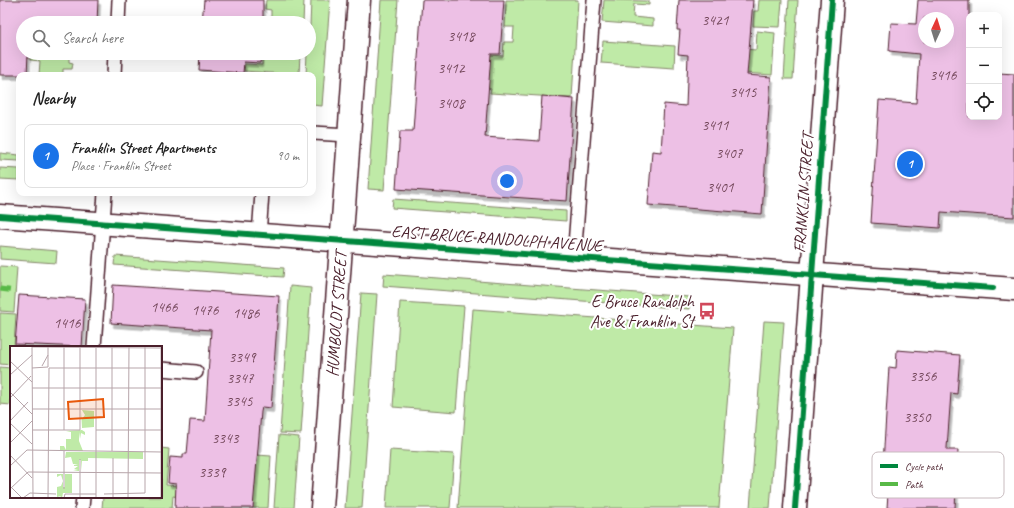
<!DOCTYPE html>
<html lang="en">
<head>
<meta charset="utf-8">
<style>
  body { margin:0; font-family:Caveat,sans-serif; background:#f2f2f2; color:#222 }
  .controls { position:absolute; right:12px; top:12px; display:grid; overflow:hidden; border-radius:8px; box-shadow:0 4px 16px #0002 }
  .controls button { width:36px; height:36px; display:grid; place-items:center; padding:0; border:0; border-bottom:1px solid #e0e0e0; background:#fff; color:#222; font:20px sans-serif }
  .compass { position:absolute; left:918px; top:12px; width:36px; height:36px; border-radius:50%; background:#fff; box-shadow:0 4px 16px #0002; rotate:4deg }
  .you { position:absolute; left:507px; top:181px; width:14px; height:14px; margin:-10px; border:3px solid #fff; border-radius:50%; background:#1a73e8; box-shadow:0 0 0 6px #1a73e833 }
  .badge { display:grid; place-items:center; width:26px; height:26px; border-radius:50%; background:#1a73e8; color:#fff; font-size:13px; font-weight:700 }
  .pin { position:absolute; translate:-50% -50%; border:2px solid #fff; box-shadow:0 1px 4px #0006 }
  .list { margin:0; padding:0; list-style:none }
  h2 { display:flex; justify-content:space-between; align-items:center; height:52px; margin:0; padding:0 16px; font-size:17px }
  h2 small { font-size:13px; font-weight:400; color:#767676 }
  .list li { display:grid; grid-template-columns:26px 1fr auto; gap:12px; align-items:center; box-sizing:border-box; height:64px; margin:0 8px 8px; padding:0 8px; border:1px solid #e0e0e0; border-radius:8px }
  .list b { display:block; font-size:15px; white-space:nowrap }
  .list p { margin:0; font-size:13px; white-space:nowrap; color:#767676 }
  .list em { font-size:13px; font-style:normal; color:#767676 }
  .icon { flex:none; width:22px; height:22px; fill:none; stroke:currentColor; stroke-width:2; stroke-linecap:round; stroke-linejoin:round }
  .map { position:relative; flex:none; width:1014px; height:508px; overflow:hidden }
  .search { position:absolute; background:#fff; box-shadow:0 4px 16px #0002; left:16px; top:16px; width:300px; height:44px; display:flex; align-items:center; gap:10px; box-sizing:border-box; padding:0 14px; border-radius:22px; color:#767676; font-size:15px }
  .panel { position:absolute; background:#fff; box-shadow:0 4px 16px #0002; left:16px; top:72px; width:300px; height:124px; border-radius:8px }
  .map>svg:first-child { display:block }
</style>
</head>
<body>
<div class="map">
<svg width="1014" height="508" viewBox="0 0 1014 508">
  <defs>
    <filter id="shadow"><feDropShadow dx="2.5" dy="4.5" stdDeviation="0" flood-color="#0004"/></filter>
  </defs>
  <rect width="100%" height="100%" fill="#fff"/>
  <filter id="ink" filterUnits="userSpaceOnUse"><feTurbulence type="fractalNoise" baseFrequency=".025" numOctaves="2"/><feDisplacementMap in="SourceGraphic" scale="8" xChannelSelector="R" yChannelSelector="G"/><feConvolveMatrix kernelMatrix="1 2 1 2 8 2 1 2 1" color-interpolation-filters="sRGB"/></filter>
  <g filter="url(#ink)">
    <g fill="#bfeaa7" stroke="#848469">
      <path d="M 266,0 L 304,0 L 303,23 L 271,23 L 271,10 L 265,9 Z"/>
      <path d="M 311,0 L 330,0 L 322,106 L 313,105 L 313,75 L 306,75 L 307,53 L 309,53 Z"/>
      <path d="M 381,0 L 398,0 L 384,190 L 368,189 Z"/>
      <path d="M 506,0 L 578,0 L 572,98 L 490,93 L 491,89 L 487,88 L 489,55 L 503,56 L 504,42 L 513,42 L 514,27 L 505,27 Z"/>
      <path d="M 604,0 L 649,1 L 649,5 L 634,4 L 633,17 L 653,19 L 653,26 L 602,22 Z"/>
      <path d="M 759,0 L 782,0 L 780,27 L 753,26 L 754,11 L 758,11 Z"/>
      <path d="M 789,0 L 798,0 L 793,79 L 784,79 Z"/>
      <path d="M 757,31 L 775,33 L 772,75 L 702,70 L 707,46 L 756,50 Z"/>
      <path d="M 603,41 L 675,46 L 674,68 L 601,63 Z"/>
      <path d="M 30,53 L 69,53 L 69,62 L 73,63 L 72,69 L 63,69 L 63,75 L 39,75 L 40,61 L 30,60 Z"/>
      <path d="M 268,53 L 300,53 L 299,75 L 244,71 L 245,64 L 262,65 L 262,58 L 268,58 Z"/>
      <path d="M 0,153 L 19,155 L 19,161 L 0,160 Z"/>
      <path d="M 0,168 L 19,169 L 19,180 L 0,179 Z"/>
      <path d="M 393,199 L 566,211 L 566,221 L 392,208 Z"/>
      <path d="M 0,246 L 57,251 L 56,263 L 0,259 Z"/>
      <path d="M 115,256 L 284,268 L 283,277 L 114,265 Z"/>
      <path d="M 0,266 L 17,267 L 14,312 L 0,311 Z"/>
      <path d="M 384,274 L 690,297 L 689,309 L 383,286 Z"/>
      <path d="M 290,286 L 311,288 L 301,434 L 280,433 Z"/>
      <path d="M 361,293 L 377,294 L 362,508 L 345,508 Z"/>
      <path d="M 400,302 L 464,306 L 456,412 L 393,407 Z"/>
      <path d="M 473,309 L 733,328 L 719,508 L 458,508 Z"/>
      <path d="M 0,313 L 16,314 L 14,347 L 11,347 L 11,365 L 0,364 Z"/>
      <path d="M 764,321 L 784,322 L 770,508 L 750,508 Z"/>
      <path d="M 0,367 L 11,368 L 10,392 L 11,393 L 11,405 L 0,404 Z"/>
      <path d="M 279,435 L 299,437 L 294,508 L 274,508 Z"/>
      <path d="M 161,448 L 169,449 L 166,485 L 179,486 L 178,497 L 173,496 L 172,508 L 102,508 L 103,497 L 161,497 Z"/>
      <path d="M 390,450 L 454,454 L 450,508 L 386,508 Z"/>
      <path d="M 257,455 L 271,456 L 268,508 L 253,508 L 181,489 L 254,493 Z"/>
    </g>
    <g fill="#edc0e5" stroke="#4a1f2b" fill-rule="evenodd" filter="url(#shadow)">
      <path d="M 0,0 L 98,0 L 97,23 L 31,19 L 30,23 L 23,23 L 23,53 L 28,53 L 27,75 L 0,75 Z"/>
      <path d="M 204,0 L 263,0 L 263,23 L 202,23 Z"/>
      <path d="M 422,0 L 504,0 L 500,54 L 491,54 L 485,137 L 539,141 L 542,96 L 574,99 L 567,201 L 396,189 L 400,131 L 413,131 Z"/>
      <path d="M 679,0 L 753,0 L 747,75 L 771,77 L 762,214 L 648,205 L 652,151 L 661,152 L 664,104 L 686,106 L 688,55 L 678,54 L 680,30 L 677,30 Z"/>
      <path d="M 918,0 L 969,0 L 969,117 L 999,117 L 999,73 L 1014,74 L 1014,217 L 941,212 L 940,228 L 871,223 L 879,100 L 916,103 L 919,54 L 889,51 L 891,23 L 916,24 ZM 924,18 L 948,18 L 948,42 L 924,42 Z"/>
      <path d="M 200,53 L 261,53 L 260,63 L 244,62 L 243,73 L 199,70 Z"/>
      <path d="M 113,285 L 279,296 L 271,408 L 262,407 L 261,412 L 253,508 L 175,508 L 176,484 L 168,483 L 170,457 L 183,458 L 183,454 L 187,454 L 190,420 L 205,421 L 211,330 L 111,323 Z"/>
      <path d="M 19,295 L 85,299 L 82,347 L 15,344 Z"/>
      <path d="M 897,350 L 960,355 L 957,394 L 951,393 L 947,448 L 947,450 L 958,450 L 955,508 L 887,508 L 890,464 L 883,464 L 884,447 L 889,367 L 896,368 Z"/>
    </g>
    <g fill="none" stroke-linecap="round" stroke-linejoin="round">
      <g stroke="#4a1f2b" stroke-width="16">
        <g id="service">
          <path d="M 118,23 L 119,0"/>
          <path d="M 114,75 L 115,53"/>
          <path d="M 313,133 L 349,135"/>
          <path d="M 259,235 L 262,193"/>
          <path d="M 574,258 L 594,0"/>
          <path d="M 94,347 L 105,193"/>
          <path d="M 161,369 L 196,372"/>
          <path d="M 82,508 L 83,497"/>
        </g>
      </g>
      <g stroke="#4a1f2b" stroke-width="25">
        <path id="minor" d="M 322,508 L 359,0"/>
      </g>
      <g stroke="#4a1f2b" stroke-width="25">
        <g id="tertiary">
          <path d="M 0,216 L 1014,289"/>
          <path d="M 795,508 L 832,0"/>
        </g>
      </g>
      <use href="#service" stroke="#fff" stroke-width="13"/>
      <use href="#minor" stroke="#fff" stroke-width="22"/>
      <use href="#tertiary" stroke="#fff" stroke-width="22"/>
      <path stroke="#58b947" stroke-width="5" stroke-dasharray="10 5" stroke-linecap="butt" d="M 0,289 L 15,291"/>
      <g stroke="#fff" stroke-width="8">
        <g id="cycleway">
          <path d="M 0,216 L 993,288"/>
          <path d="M 795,508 L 832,0"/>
        </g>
      </g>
      <use href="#cycleway" stroke="#00873e" stroke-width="6"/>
    </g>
  </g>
  <defs>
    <g id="bus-bare" transform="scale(1.38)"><path d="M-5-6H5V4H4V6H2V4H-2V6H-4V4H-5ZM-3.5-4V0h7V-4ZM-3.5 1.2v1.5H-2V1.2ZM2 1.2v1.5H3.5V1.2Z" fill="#d1495b" stroke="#fff" stroke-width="2.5" paint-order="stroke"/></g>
  </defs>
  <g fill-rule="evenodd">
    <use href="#bus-bare" x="707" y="311"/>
  </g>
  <g text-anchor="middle" stroke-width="4" stroke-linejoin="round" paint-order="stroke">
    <g font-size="15" fill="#73475a">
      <text x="715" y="25">3421</text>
      <text x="461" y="41">3418</text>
      <text x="451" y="73">3412</text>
      <text x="943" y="80">3416</text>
      <text x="743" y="97">3415</text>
      <text x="451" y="108">3408</text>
      <text x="715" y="130">3411</text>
      <text x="729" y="158">3407</text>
      <text x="720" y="192">3401</text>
      <text x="164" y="312">1466</text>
      <text x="205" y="315">1476</text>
      <text x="246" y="318">1486</text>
      <text x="67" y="328">1416</text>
      <text x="242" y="362">3349</text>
      <text x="923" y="381">3356</text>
      <text x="240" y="383">3347</text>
      <text x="239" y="406">3345</text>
      <text x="917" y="422">3350</text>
      <text x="225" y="443">3343</text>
      <text x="212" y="477">3339</text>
    </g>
    <g font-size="17" fill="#4a1f2b" stroke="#fff">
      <text transform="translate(803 193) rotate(-86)" y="6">FRANKLIN STREET</text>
      <text transform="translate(497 238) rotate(4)" y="6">EAST BRUCE RANDOLPH AVENUE</text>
      <text transform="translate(336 314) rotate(-86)" y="6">HUMBOLDT STREET</text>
    </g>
    <g font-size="17" fill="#4a1f2b" stroke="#fff" text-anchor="end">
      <text x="694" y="307">E Bruce Randolph<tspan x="694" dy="20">Ave &amp; Franklin St</tspan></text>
    </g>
  </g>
  <g transform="translate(10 346)">
    <rect width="152" height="152" fill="#fff"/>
    <path d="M 72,64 L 84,65 L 84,81 L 72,82 L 71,65 L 72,73 L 75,69 ZM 72,84 L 75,86 L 75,89 L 71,87 L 70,93 L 69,86 L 69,95 L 73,105 L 42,104 L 50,104 L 50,100 L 54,100 L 56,104 L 56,93 L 61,93 L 61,86 L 56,85 ZM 56,106 L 133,106 L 133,113 L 78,112 L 78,115 L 72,115 L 72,125 L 71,114 L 69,114 L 69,125 L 63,125 L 68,124 L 64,123 L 68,120 L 64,120 L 64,119 L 68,118 L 63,118 L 61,111 L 55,112 ZM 47,128 L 53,128 L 53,141 L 55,141 L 55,128 L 62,128 L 62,147 L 53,147 L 52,152 L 50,151 L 51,150 L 47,151 L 47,141 L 51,140 L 53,135 L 51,129 L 47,131 Z" fill="#bfeaa7"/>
    <path fill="none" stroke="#b7a5aa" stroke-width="1" d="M 22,0 L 23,152M 22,1 L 151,2M 102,1 L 102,105M 0,15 L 22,36M 32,20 L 38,9M 22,22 L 38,21 L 38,0M 0,29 L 22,9M 22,42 L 151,42M 0,46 L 22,68M 0,52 L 21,30M 22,63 L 151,63M 0,75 L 18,56M 0,77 L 22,98M 23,84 L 70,84 L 70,0M 54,84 L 54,1M 86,84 L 151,84M 0,97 L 22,75M 0,109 L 22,132M 70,113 L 70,152M 0,120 L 17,104 L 152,106M 0,140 L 12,152M 0,143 L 18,126 L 152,127M 54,143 L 54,105M 94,148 L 135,147 L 135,0M 13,152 L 20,147 L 46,148M 38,152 L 39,22 L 152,22M 54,152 L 55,148 L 86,148M 86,152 L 86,0M 103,152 L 103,112M 118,152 L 119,0M 151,152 L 151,0"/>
    <path fill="#e8590c" fill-opacity="0.15" stroke="#e8590c" stroke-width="2" d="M 93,53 L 94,71 L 59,73 L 58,56 Z"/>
    <rect width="152" height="152" fill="none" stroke="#4a1f2b" stroke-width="2"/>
  </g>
  <rect x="872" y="452" width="132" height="46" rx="6" fill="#fff" stroke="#c9bcbf" stroke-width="1"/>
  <rect x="880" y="464" width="18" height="4" fill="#00873e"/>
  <rect x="880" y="482" width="18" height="4" fill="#58b947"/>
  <g font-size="11" fill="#4a1f2b">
    <text x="905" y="470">Cycle path</text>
    <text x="905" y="488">Path</text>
  </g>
</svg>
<div class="controls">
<button>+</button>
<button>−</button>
<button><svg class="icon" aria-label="locate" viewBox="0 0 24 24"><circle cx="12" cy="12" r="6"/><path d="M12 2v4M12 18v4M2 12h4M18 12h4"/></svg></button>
</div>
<svg class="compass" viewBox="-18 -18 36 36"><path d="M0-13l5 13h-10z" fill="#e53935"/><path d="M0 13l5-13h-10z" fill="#767676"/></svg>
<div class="you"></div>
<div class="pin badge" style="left:910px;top:164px">1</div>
<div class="search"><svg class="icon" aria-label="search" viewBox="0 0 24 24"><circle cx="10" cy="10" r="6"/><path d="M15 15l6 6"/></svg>Search here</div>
<section class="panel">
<h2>Nearby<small></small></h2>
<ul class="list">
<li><span class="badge">1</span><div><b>Franklin Street Apartments</b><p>Place · Franklin Street</p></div><em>90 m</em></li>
</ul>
</section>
</div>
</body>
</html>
